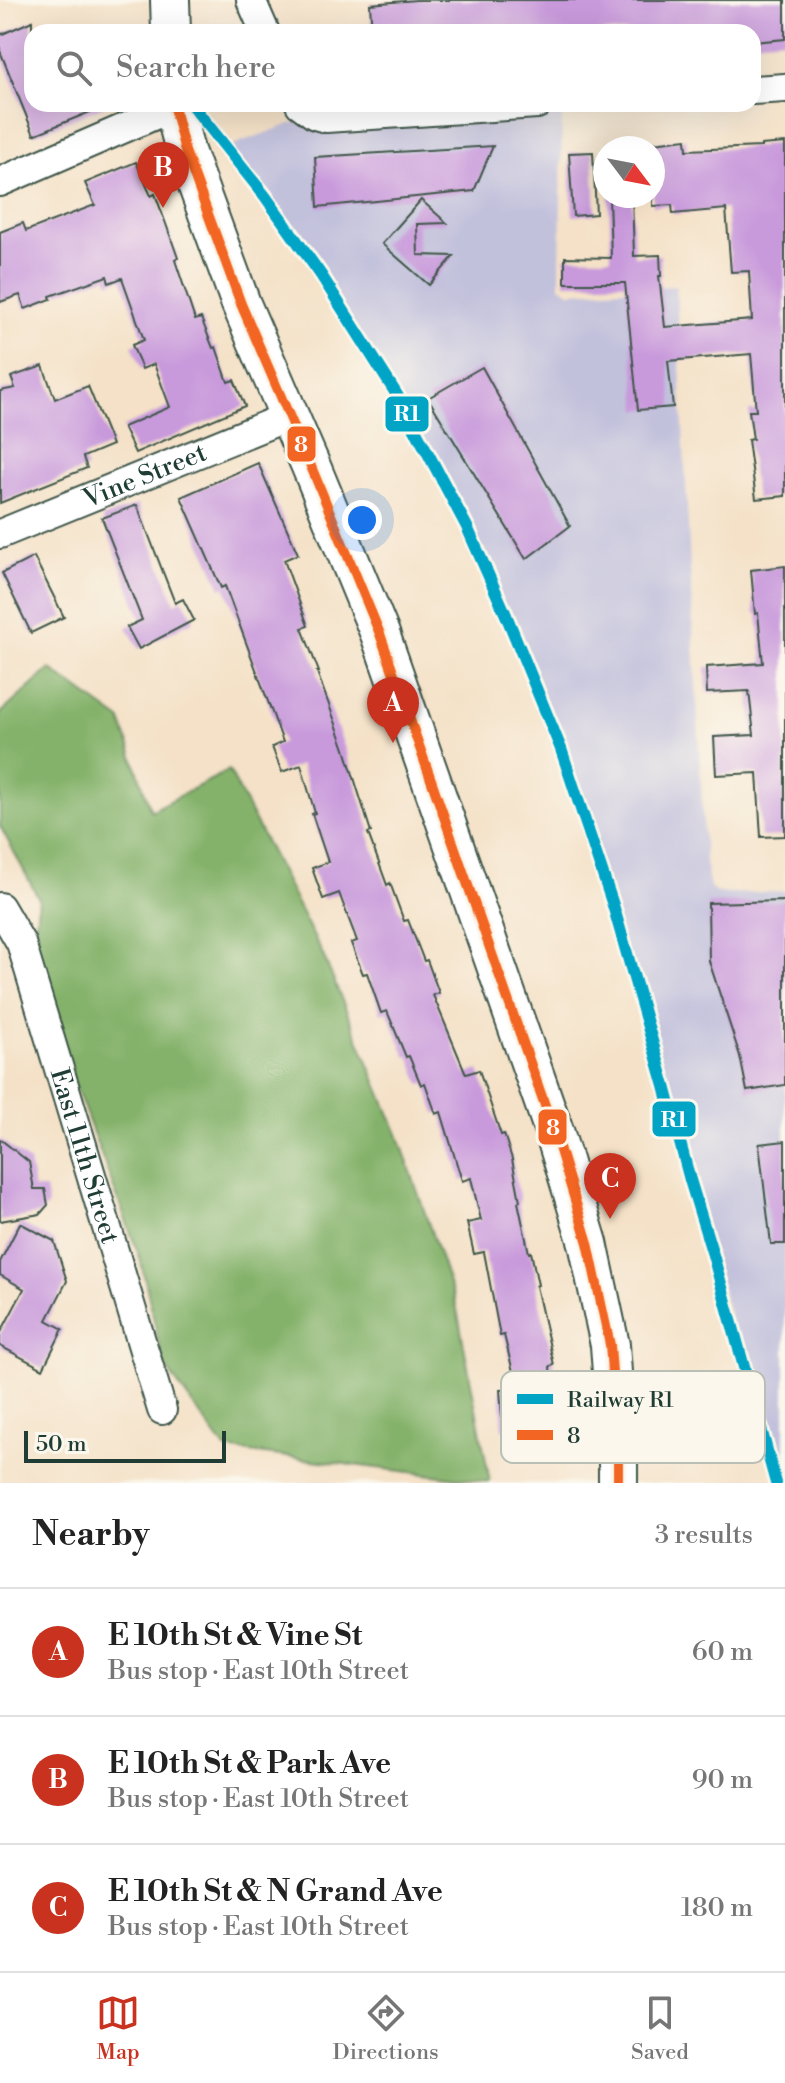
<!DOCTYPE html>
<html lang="en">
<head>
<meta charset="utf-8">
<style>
  body { margin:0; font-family:"Libre Bodoni",serif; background:#f6f6f6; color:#222 }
  .compass { position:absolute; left:593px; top:136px; width:72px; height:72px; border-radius:50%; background:#fff; box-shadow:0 8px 32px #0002; rotate:122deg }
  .scale { position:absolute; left:24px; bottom:20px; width:202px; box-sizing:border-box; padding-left:8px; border:4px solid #1f3d34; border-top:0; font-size:22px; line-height:28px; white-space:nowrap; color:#1f3d34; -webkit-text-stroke:6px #fbf7ec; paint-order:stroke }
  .you { position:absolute; left:362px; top:520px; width:28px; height:28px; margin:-20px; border:6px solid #fff; border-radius:50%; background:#1a73e8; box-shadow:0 0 0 12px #1a73e833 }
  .badge { display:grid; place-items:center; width:52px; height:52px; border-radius:50%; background:#c8321e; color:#fff; font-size:26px; font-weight:700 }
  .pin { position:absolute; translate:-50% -66px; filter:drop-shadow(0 2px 4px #0008) }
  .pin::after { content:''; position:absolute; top:42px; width:28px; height:24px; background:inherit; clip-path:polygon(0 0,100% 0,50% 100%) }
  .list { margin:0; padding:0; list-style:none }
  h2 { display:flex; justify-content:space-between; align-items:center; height:104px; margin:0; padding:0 32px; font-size:34px }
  h2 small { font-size:26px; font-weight:400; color:#767676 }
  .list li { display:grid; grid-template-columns:52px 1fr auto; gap:24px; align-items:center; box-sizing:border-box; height:128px; padding:0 32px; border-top:2px solid #e0e0e0 }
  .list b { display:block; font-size:30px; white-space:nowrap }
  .list p { margin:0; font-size:26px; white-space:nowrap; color:#767676 }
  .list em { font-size:26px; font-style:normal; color:#767676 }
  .icon { flex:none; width:44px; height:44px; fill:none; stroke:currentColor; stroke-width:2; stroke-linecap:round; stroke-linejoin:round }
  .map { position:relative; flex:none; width:785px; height:1483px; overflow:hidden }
  .search { position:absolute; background:#fff; box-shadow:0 8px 32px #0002; left:24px; right:24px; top:24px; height:88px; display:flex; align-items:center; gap:20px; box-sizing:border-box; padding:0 28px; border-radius:24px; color:#767676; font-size:30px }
  .sheet { height:488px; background:#fff }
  nav { display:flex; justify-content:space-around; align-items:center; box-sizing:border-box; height:112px; border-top:2px solid #e0e0e0; background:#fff; font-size:22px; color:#767676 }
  nav a { display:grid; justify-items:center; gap:4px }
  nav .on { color:#c8321e }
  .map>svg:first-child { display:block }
</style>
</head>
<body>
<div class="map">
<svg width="785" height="1483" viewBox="0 0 785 1483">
  <rect width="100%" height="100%" fill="#fbf7ec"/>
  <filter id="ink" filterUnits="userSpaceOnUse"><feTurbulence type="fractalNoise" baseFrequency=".0125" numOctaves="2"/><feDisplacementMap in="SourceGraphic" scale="16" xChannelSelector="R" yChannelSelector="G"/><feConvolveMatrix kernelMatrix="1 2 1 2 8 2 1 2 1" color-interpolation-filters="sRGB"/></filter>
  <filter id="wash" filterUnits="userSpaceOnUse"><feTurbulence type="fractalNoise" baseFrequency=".006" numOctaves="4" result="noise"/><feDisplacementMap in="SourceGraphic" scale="32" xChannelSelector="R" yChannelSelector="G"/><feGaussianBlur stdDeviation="1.8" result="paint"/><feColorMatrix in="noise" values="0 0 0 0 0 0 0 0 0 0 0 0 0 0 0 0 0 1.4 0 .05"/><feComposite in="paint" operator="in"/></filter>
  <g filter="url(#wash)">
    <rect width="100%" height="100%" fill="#f4e1c7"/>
    <path fill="#c2c1dc" d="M 537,104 L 562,104 L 560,286 L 570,292 L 676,286 L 705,862 L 710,887 L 714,892 L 727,894 L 785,891 L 785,1483 L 776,1483 L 713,1255 L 690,1180 L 665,1086 L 613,905 L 560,749 L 506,615 L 467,527 L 397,395 L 321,275 L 265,196 L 227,147 L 315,115 Z"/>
    <path fill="#84b26b" stroke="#527850" stroke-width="2" d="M 50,669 L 121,720 L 151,811 L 229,770 L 323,955 L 398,1134 L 456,1304 L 490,1482 L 225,1449 L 164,1365 L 140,1258 L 30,965 L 39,899 L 0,826 L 0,714 Z"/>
    <g id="blocks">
      <g fill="#c899db">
        <path d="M 416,0 L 785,0 L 785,39 L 753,42 L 753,32 L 372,32 L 370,4 Z"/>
        <path d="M 32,21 L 32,104 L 107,105 L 34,135 L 0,51 L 0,35 Z"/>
        <path d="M 686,139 L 687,150 L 761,147 L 761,145 L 785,143 L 785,496 L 756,499 L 748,440 L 753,439 L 749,411 L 756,411 L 751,354 L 668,361 L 673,407 L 638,410 L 625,283 L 565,283 L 565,257 L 611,258 L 609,196 L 632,196 L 634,256 L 660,255 L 661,276 L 659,276 L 665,327 L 752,320 L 749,271 L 731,272 L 726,209 L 673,214 L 672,205 L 653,206 L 653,143 Z"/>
        <path d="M 493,146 L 474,191 L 318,207 L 315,157 Z"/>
        <path d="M 593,152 L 596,214 L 573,216 L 569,153 Z"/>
        <path d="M 136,162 L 151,196 L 155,194 L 166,224 L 178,258 L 175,260 L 195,320 L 201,318 L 213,348 L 216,347 L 228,382 L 234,380 L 245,406 L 135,453 L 123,427 L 170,407 L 154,364 L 142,369 L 132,345 L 144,340 L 122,278 L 109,283 L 107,276 L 50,296 L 51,299 L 25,309 L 20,295 L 0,302 L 0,232 L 23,223 L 26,231 L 95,205 L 85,183 Z"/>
        <path d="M 421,200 L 447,223 L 417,224 L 418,255 L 454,256 L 429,285 L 382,244 Z"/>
        <path d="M 43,366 L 55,399 L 88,386 L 112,445 L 83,457 L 87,468 L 0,503 L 0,391 L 15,388 L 11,377 Z"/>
        <path d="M 482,367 L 570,526 L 526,559 L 428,398 Z"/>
        <path d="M 258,463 L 298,554 L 284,560 L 308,626 L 302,628 L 319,672 L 317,672 L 344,746 L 371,832 L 368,833 L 387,885 L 390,883 L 404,921 L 408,920 L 424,961 L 427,960 L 439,993 L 433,995 L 466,1074 L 479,1070 L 501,1135 L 504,1134 L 512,1159 L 520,1201 L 518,1202 L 529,1253 L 531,1252 L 538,1285 L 536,1286 L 554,1365 L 550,1366 L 554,1426 L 503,1430 L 500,1390 L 517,1388 L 504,1335 L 500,1336 L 484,1252 L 474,1254 L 467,1223 L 481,1220 L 471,1178 L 462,1181 L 441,1112 L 436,1114 L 425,1083 L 421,1085 L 409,1056 L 406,1057 L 387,1011 L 381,1013 L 367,973 L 363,974 L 351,943 L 357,941 L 339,893 L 323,899 L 312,868 L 328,862 L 312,814 L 315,813 L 301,765 L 282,772 L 272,747 L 283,742 L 225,586 L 221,588 L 181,497 Z"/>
        <path d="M 137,505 L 175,603 L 183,599 L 194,620 L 139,649 L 127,627 L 142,620 L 102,518 Z"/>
        <path d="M 34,557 L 64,617 L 31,633 L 2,573 Z"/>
        <path d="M 785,566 L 785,836 L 761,837 L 757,773 L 716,775 L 714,737 L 754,735 L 749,691 L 707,693 L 706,667 L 763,663 L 758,613 L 755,614 L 751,570 Z"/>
        <path d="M 785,901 L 785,1085 L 747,1091 L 740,1056 L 709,961 L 708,903 Z"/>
        <path d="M 0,1139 L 29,1162 L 34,1189 L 45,1189 L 48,1205 L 40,1214 L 0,1221 Z"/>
        <path d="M 785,1141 L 785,1244 L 771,1244 L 759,1144 Z"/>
        <path d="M 20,1223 L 54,1241 L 67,1281 L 47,1320 L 63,1329 L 43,1369 L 0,1346 L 0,1334 L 24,1289 L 0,1275 L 0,1262 Z"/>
      </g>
    </g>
  </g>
  <g filter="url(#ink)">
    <use href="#blocks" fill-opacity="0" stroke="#3f564a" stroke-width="2"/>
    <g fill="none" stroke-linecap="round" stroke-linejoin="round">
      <g stroke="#3f564a" stroke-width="32">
        <g id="street">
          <path d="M 251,0 L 265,32"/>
          <path d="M 753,90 L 785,88"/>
          <path d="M 300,104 L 315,115 L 326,118 L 537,104"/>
          <path d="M 0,182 L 173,107"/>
          <path id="s1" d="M 0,534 L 289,416"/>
          <path id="s2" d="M 0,907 L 21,943 L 162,1410"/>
        </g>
      </g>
      <g stroke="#3f564a" stroke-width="42">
        <g id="secondary">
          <path d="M 170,0 L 171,32"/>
          <path d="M 173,104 L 185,151 L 241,304 L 310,464 L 380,634 L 555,1134 L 588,1243 L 610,1345 L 618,1454 L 618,1483"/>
        </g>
      </g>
      <use href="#street" stroke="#fff" stroke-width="28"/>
      <use href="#secondary" stroke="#fff" stroke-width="38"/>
      <g stroke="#fbf7ec" stroke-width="16">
        <path id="bus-1" d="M 173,104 L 185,151 L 241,304 L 310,464 L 380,634 L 555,1134 L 588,1243 L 610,1345 L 618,1454 L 618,1483"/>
      </g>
      <use href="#bus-1" stroke="#f26522" stroke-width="10"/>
      <g stroke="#fbf7ec" stroke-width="18">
        <path id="rail-1" d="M 191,104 L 265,196 L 321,275 L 397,395 L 467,527 L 506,615 L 561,749 L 613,905 L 665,1086 L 690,1180 L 713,1255 L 776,1483"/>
      </g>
      <use href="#rail-1" stroke="#02a4c6" stroke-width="12"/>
    </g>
  </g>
  <g text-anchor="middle" stroke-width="6" stroke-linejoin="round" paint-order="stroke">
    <g font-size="26" fill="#1f3d34" stroke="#fbf7ec">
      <text dy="9" stroke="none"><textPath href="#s1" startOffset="156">Vine Street</textPath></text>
      <text dy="9" stroke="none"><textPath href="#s2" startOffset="264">East 11th Street</textPath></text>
    </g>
  </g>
  <rect x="501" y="1371" width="264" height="92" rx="12" fill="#fbf7ec" stroke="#b9bfb5" stroke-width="2"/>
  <rect x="517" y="1394" width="36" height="10" fill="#02a4c6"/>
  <rect x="517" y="1430" width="36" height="10" fill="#f26522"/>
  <g font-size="22" fill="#1f3d34">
    <text x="567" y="1407">Railway R1</text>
    <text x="567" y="1443">8</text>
  </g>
  <g stroke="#fbf7ec" stroke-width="3">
    <rect x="384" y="395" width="46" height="38" rx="8" fill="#02a4c6"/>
    <rect x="286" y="425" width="31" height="38" rx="8" fill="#f26522"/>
    <rect x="651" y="1100" width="46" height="38" rx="8" fill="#02a4c6"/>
    <rect x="537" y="1108" width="31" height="38" rx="8" fill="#f26522"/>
  </g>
  <g font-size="22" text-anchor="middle" font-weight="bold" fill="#fff">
    <text x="407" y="421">R1</text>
    <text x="301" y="452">8</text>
    <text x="674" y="1127">R1</text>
    <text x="553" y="1135">8</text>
  </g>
</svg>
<svg class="compass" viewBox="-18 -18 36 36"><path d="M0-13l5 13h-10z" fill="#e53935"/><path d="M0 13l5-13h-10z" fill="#767676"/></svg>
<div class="scale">50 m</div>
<div class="you"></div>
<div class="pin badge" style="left:393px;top:743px">A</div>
<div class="pin badge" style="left:163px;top:208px">B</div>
<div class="pin badge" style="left:610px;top:1219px">C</div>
<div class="search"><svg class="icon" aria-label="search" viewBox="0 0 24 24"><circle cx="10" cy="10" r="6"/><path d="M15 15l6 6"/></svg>Search here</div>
</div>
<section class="sheet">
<h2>Nearby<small>3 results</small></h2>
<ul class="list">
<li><span class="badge">A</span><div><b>E 10th St &amp; Vine St</b><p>Bus stop · East 10th Street</p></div><em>60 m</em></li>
<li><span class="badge">B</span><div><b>E 10th St &amp; Park Ave</b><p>Bus stop · East 10th Street</p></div><em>90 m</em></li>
<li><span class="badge">C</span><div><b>E 10th St &amp; N Grand Ave</b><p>Bus stop · East 10th Street</p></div><em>180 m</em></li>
</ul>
</section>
<nav>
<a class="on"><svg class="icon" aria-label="map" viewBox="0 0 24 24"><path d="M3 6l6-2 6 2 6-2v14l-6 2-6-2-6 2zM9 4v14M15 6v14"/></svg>Map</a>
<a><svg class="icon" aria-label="directions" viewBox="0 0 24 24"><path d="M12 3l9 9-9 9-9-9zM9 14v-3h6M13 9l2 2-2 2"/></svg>Directions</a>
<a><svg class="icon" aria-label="saved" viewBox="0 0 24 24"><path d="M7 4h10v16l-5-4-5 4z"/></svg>Saved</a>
</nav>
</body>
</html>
